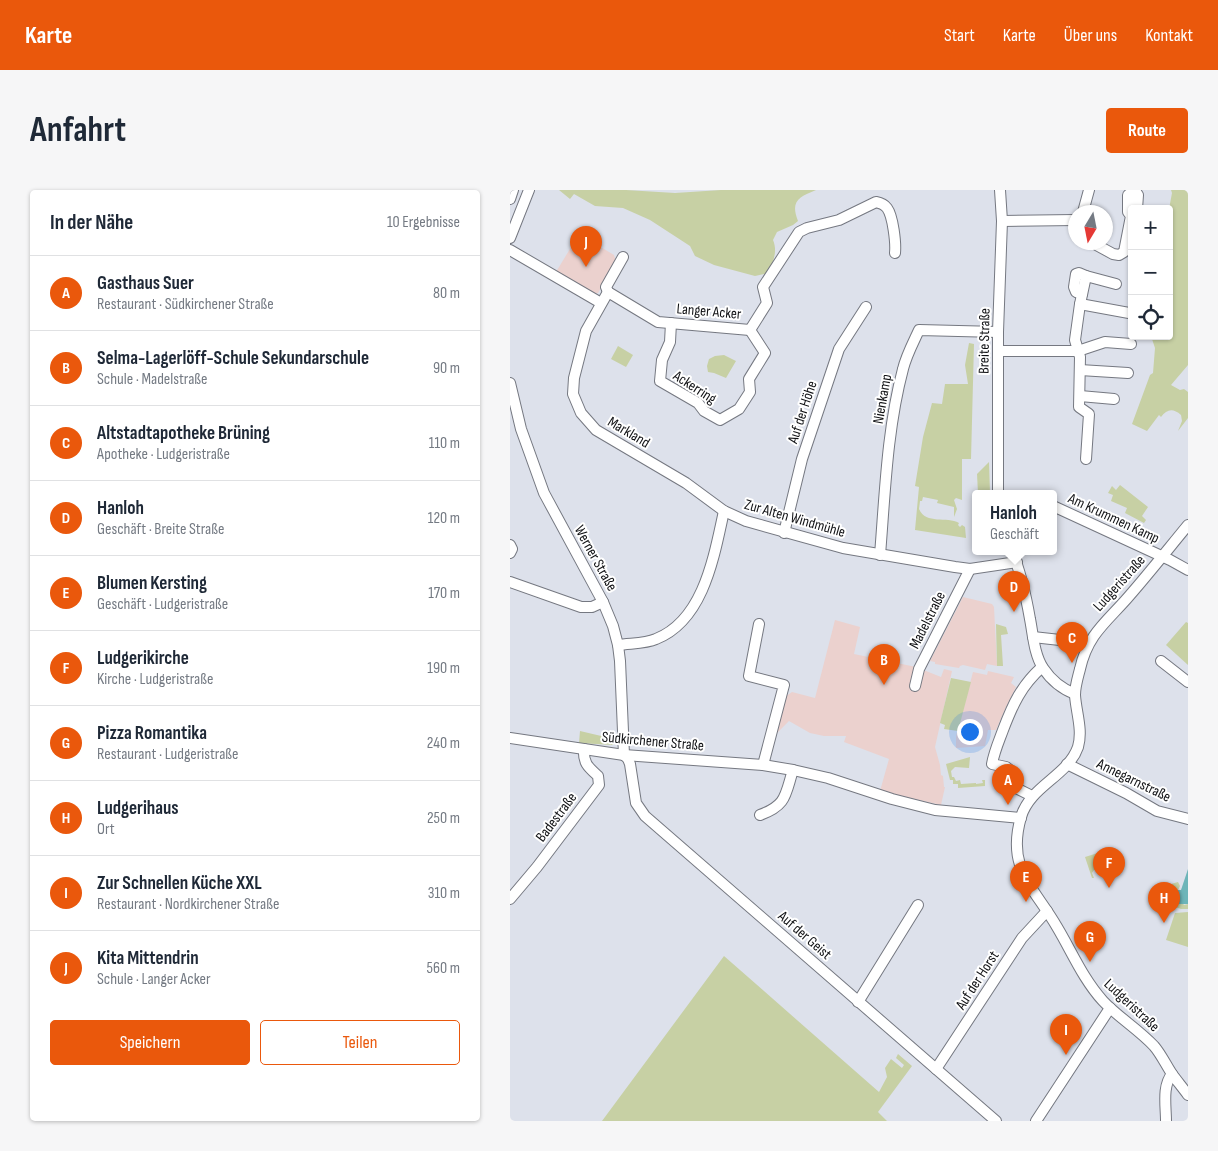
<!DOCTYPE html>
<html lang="de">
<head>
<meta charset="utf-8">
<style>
  body { margin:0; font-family:"Sofia Sans Condensed",sans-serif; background:#f6f6f7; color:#1f2937 }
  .controls { position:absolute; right:15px; top:15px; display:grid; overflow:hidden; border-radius:5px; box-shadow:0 1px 4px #0004 }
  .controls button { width:45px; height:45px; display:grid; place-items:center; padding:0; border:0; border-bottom:1px solid #e0e1e3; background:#fff; color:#1f2937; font:25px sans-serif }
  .compass { position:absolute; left:558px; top:15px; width:45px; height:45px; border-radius:50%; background:#fff; box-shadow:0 1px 4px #0004; rotate:190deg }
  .you { position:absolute; left:459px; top:541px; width:18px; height:18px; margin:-12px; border:4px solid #fff; border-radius:50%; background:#1a73e8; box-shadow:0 0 0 8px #1a73e833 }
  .badge { display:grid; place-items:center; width:32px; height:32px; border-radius:50%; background:#ea580c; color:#fff; font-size:16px; font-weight:700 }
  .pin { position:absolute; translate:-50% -41px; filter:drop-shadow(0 1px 2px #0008) }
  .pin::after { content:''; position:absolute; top:26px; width:18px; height:15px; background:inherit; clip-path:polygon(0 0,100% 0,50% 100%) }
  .popup { position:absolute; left:462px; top:300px; width:85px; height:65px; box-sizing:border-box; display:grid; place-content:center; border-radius:5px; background:#fff; filter:drop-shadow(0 1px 4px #0005); font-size:16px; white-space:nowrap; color:#747a83 }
  .popup b { font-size:19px; color:#1f2937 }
  .popup::after { content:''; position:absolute; left:50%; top:100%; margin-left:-10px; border:10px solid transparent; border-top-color:#fff }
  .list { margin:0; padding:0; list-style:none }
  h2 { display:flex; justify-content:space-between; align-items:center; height:65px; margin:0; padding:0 20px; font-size:21px }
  h2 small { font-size:16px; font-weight:400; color:#747a83 }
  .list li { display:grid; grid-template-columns:32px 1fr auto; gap:15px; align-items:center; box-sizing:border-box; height:75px; padding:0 20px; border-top:1px solid #e0e1e3 }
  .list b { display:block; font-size:19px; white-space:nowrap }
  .list p { margin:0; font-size:16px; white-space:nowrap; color:#747a83 }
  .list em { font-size:16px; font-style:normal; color:#747a83 }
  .actions { display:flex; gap:10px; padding:15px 20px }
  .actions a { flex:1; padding:11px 0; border:1px solid #ea580c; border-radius:5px; text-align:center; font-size:18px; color:#ea580c }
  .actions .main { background:#ea580c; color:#fff }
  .icon { flex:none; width:28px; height:28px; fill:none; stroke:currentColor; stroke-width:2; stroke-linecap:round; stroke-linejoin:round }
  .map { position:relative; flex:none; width:678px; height:931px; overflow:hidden; border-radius:5px }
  header { display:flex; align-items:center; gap:30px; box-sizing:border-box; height:70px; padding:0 25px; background:#ea580c; color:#fff }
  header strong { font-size:24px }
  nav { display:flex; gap:28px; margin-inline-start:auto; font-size:18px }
  .intro { display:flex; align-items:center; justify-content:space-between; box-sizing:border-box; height:120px; padding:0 30px }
  h1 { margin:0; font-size:35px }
  .button { padding:12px 22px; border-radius:5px; background:#ea580c; color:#fff; font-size:18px; font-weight:700 }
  main { display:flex; gap:30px; padding:0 30px }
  aside { flex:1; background:#fff; border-radius:5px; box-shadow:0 1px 4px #0004 }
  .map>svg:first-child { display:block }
</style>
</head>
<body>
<header>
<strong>Karte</strong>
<nav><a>Start</a><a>Karte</a><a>Über uns</a><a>Kontakt</a></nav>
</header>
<div class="intro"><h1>Anfahrt</h1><a class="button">Route</a></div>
<main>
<aside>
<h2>In der Nähe<small>10 Ergebnisse</small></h2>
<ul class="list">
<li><span class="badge">A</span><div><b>Gasthaus Suer</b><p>Restaurant · Südkirchener Straße</p></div><em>80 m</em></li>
<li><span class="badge">B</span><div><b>Selma-Lagerlöff-Schule Sekundarschule</b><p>Schule · Madelstraße</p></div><em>90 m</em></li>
<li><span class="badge">C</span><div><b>Altstadtapotheke Brüning</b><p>Apotheke · Ludgeristraße</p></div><em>110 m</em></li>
<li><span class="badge">D</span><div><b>Hanloh</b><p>Geschäft · Breite Straße</p></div><em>120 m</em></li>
<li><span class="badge">E</span><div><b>Blumen Kersting</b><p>Geschäft · Ludgeristraße</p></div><em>170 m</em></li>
<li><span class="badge">F</span><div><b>Ludgerikirche</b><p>Kirche · Ludgeristraße</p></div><em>190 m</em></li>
<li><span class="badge">G</span><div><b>Pizza Romantika</b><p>Restaurant · Ludgeristraße</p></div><em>240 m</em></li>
<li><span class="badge">H</span><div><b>Ludgerihaus</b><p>Ort</p></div><em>250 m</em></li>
<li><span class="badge">I</span><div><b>Zur Schnellen Küche XXL</b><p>Restaurant · Nordkirchener Straße</p></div><em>310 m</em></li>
<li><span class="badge">J</span><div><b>Kita Mittendrin</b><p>Schule · Langer Acker</p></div><em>560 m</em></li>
</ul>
<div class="actions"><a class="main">Speichern</a><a>Teilen</a></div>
</aside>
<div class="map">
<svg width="678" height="931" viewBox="0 0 678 931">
  <rect width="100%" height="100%" fill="#dde1eb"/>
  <g fill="#ebd1ce">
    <path d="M 69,44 L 104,65 L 106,72 L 88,103 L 84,104 L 46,82 Z"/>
    <path d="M 453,407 L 482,414 L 484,417 L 487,476 L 477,474 L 475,480 L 453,475 L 450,476 L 449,478 L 425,474 L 425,472 L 420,471 Z"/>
    <path d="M 325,430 L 350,437 L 344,464 L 406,477 L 431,487 L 434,479 L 442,481 L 425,557 L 430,575 L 431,585 L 433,586 L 434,597 L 435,597 L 431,615 L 370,601 L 379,569 L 334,552 L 336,546 L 314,546 L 300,543 L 279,531 L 264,546 L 272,509 L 282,502 L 305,508 Z"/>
    <path d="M 478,481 L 504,487 L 501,493 L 506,497 L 496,517 L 486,540 L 478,540 L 475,556 L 446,558 L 446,546 L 463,482 L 477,485 Z"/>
  </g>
  <g fill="#c7d0a4">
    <path d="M 49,0 L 116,0 L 165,3 L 211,0 L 306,0 C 289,7 280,11 288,31 L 283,35 L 267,42 L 263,50 C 268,62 263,72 258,83 L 245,86 L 204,75 L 185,66 L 180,56 L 140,30 L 113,18 L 85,16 L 64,4 L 60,9 Z"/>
    <path d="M 661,0 L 678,0 L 678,175 L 661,195 L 670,200 L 674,199 L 678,202 L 678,228 L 668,241 L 672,231 L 671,225 C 663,218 657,219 651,227 L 649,225 L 637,241 L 622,234 L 640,185 L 643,183 L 645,158 L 641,146 L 659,146 L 659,19 L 662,3 Z"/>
    <path d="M 459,153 L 464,154 L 461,269 L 452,269 L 452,310 L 446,308 L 444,310 L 447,319 L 444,327 L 444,317 L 427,313 L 428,310 L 413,307 L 412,311 L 410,311 L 409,319 C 416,335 437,326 449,333 L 448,335 L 450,337 L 452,335 L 455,337 L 456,348 L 405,340 L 409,297 L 405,296 L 413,247 L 422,213 L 432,214 L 435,194 L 458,194 L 455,175 Z"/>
    <path d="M 108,156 L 123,165 L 116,177 L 101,169 Z"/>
    <path d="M 214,165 L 226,171 L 216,188 L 204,183 L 198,182 L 197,176 L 199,169 L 205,166 Z"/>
    <path d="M 479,272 L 480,303 L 468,303 L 467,284 Z"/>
    <path d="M 610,295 L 638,317 L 632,326 L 636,330 L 634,333 L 615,323 L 617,318 L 601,311 L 603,305 L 598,303 L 602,296 L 606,300 Z"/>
    <path d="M 676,432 L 678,433 L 678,475 L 656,455 Z"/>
    <path d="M 486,434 L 496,437 L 498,444 L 491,445 L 493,476 L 487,476 Z"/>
    <path d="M 441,488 L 461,492 L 448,541 L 434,539 L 435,535 L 430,533 Z"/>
    <path d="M 70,541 L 104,549 L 103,555 L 69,553 Z"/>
    <path d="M 460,567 L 459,578 L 445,577 L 441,581 L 442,587 L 444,587 L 446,591 L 450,590 L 451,594 L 466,593 L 466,594 L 473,593 L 472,590 L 475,590 L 475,596 L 448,598 L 448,594 L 443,594 L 443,590 L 440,590 L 436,574 Z"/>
    <path d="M 591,662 L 598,662 L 608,666 L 609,671 L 603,673 L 603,676 L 601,675 L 600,677 L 598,674 L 593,672 L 589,674 L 586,678 L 587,681 L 584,680 L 582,683 L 584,688 L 582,688 L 575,667 Z"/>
    <path d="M 668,692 L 670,696 L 668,700 L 664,700 L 674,715 L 678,714 L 678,719 L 671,719 L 648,711 L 644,699 Z"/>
    <path d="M 678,722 L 678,757 L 656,750 L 665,723 Z"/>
    <path d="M 214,766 L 369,902 L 377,887 L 375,878 L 381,869 L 392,878 L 394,875 L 386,868 L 388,864 L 402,876 L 368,922 L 377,931 L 92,931 Z"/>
  </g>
  <path fill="#6db5b9" d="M 678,679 L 678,714 L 664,714 L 659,711 L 663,700 L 671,700 Z"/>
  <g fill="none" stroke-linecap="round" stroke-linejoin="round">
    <g stroke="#757881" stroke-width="12">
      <g id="minor">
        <path d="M 0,9 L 3,0"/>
        <path d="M 573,22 L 579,0"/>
        <path d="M 492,31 L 566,30"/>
        <path d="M 0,48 L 19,0"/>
        <path d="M 581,52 L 603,64 L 609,65 L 614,62 L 621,26 L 618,22 L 618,5 L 622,2 L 626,2 L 628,5 L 627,19"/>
        <path d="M 0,60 L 91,113"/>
        <path d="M 98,102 L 76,141 L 64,188 L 63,204 L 71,223 L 86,240 L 176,293 L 214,321 L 236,331 L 333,358 L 445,377 L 460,379 L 507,372"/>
        <path d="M 98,102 L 148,132 L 240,140"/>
        <path d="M 98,102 L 96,97 L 113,67"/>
        <path d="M 572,104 L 566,102 L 564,97 L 566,84 L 569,83 L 576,86"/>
        <path d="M 570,114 L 619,123"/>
        <path d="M 161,133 L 160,152 L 152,170 L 150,191 L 188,213 L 194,221 L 210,230 L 229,219 L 240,202 L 239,189 L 255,163 L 240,140"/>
        <path d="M 240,140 L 257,113 L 253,97 L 289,42 L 297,38 L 329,30 L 366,12 C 371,13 374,14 377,18 C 383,26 386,53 385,63"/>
        <path d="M 489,161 L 568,161 L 595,152 L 621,154"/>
        <path d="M 570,180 L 618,183"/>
        <path d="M 0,193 L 11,239 L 34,303 L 93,412 L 103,436 L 108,455 L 110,471 L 114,565"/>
        <path d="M 570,206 L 604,209"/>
        <path d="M 576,269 L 579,224 L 569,217 L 570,167 L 565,150 L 570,114 L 576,86 L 606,94"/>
        <path d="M 488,303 L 488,142 L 492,31 L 490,0"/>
        <path d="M 543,316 L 660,370 L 678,380"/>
        <path d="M 678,335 C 659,358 640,382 620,405 C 598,431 578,443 570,479 C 568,487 565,496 565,505 C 566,522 573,540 568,557 C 558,586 520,596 511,627 C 496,679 524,697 547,737 C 562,762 573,789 593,811 C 608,827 628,839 644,856 C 651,864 656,875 662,884 C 667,891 673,898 678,905"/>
        <path d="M 274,343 L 292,269 L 329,159 L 356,117"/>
        <path d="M 0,355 L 2,359 L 0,363"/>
        <path d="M 502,361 C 511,383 516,406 520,429 C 523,444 524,464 533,478 C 541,490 552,499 565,504"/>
        <path d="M 370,365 C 375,303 377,239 393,179 C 396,166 403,153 409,140 L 488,142"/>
        <path d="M 0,392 L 71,417 L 82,417 L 93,412"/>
        <path d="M 249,434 L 239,486 L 274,495 L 253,575"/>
        <path d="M 523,447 L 559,451"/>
        <path d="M 108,455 C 120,453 135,454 146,449 C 194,430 204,366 214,321"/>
        <path d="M 651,471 L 678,492"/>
        <path d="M 405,496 L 409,479 L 460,379"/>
        <path d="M 0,548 L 114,565 L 253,575 L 283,580 L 318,588 L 382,609 L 425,620 L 511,628"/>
        <path d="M 114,565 L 118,569 L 120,574 L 126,613 L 135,626 L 486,931"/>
        <path d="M 557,574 L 616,603 L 647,621 L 678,629"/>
        <path d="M 522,606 L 502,596 L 501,581 L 496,577 L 482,574 C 484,562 489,551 493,540 C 503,514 511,496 532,477"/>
        <path d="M 250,625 C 277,615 275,605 283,580"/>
        <path d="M 0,709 L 27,677 L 89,595 L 88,586 C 78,577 73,573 74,559"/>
        <path d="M 348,812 L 408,715"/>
        <path d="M 426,879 L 512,748 L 537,721"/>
        <path d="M 526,931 L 600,818"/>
        <path d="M 656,931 C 656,916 652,896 662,884"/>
      </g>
    </g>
    <use href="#minor" stroke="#fff" stroke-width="10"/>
  </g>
  <g text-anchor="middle" stroke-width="4" stroke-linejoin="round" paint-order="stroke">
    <g font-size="15" fill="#101114" stroke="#fff">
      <text transform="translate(199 121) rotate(5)" y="5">Langer Acker</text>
      <text transform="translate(474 151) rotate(-89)" y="5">Breite Straße</text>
      <text transform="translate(185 197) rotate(33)" y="5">Ackerring</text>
      <text transform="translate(372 209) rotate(-80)" y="5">Nienkamp</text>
      <text transform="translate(292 222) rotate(-72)" y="5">Auf der Höhe</text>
      <text transform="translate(119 242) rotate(31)" y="5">Markland</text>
      <text transform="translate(285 328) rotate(16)" y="5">Zur Alten Windmühle</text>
      <text transform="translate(604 328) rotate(25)" y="5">Am Krummen Kamp</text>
      <text transform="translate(86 368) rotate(61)" y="5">Werner Straße</text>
      <text transform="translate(609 393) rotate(-48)" y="5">Ludgeristraße</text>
      <text transform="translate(417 430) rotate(-63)" y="5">Madelstraße</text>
      <text transform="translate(143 551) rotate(5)" y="5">Südkirchener Straße</text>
      <text transform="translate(624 590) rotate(26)" y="5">Annegarnstraße</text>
      <text transform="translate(46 627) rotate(-53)" y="5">Badestraße</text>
      <text transform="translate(295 745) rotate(41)" y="5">Auf der Geist</text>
      <text transform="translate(467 790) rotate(-57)" y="5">Auf der Horst</text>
      <text transform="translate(622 815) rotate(43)" y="5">Ludgeristraße</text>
    </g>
  </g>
</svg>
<div class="controls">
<button>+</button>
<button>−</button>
<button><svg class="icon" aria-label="locate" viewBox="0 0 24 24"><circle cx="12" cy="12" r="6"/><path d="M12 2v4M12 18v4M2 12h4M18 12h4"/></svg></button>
</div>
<svg class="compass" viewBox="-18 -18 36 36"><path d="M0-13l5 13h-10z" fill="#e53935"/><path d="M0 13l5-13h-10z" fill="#747a83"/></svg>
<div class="you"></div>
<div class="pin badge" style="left:498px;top:615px">A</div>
<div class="pin badge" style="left:374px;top:495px">B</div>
<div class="pin badge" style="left:562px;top:473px">C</div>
<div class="pin badge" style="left:504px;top:422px">D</div>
<div class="popup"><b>Hanloh</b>Geschäft</div>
<div class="pin badge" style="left:516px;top:712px">E</div>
<div class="pin badge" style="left:599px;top:698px">F</div>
<div class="pin badge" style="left:580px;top:772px">G</div>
<div class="pin badge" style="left:654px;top:733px">H</div>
<div class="pin badge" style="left:556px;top:865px">I</div>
<div class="pin badge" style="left:76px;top:77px">J</div>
</div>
</main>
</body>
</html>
